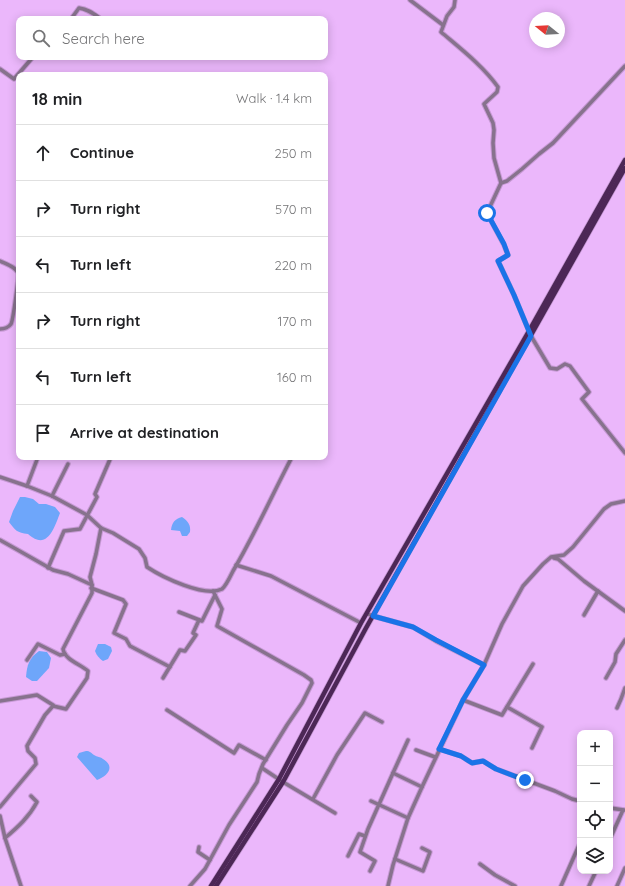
<!DOCTYPE html>
<html lang="en">
<head>
<meta charset="utf-8">
<style>
  body { margin:0; font-family:Quicksand,sans-serif; background:#f2f2f2; color:#202124 }
  .controls { position:absolute; right:12px; bottom:12px; display:grid; overflow:hidden; border-radius:8px; box-shadow:0 2px 10px #0003 }
  .controls button { width:36px; height:36px; display:grid; place-items:center; padding:0; border:0; border-bottom:1px solid #e0e0e0; background:#fff; color:#202124; font:20px sans-serif }
  .compass { position:absolute; left:529px; top:12px; width:36px; height:36px; border-radius:50%; background:#fff; box-shadow:0 2px 10px #0003; rotate:288deg }
  .stop { position:absolute; width:12px; height:12px; margin:-9px; border:3px solid #1a73e8; border-radius:50%; background:#fff }
  .stop.end { background:#1a73e8; border-color:#fff; box-shadow:0 1px 4px #0008 }
  .list { margin:0; padding:0; list-style:none }
  h2 { display:flex; justify-content:space-between; align-items:center; height:52px; margin:0; padding:0 16px; font-size:17px }
  h2 small { font-size:13px; font-weight:400; color:#757577 }
  .list li { display:grid; grid-template-columns:26px 1fr auto; gap:12px; align-items:center; box-sizing:border-box; height:56px; padding:0 16px; border-top:1px solid #e0e0e0 }
  .list b { display:block; font-size:15px; white-space:nowrap }
  .list em { font-size:13px; font-style:normal; color:#757577 }
  .icon { flex:none; width:22px; height:22px; fill:none; stroke:currentColor; stroke-width:2; stroke-linecap:round; stroke-linejoin:round }
  .map { position:relative; flex:none; width:625px; height:886px; overflow:hidden }
  .search { position:absolute; background:#fff; box-shadow:0 2px 10px #0003; left:16px; top:16px; width:312px; height:44px; display:flex; align-items:center; gap:10px; box-sizing:border-box; padding:0 14px; border-radius:8px; color:#757577; font-size:15px }
  .panel { position:absolute; background:#fff; box-shadow:0 2px 10px #0003; left:16px; top:72px; width:312px; height:388px; border-radius:8px }
  .map>svg:first-child { display:block }
</style>
</head>
<body>
<div class="map">
<svg width="625" height="886" viewBox="0 0 625 886">
  <rect width="100%" height="100%" fill="#ebb7fb"/>
  <g fill="#6ea6fa">
    <path d="M 20,497 L 25,497 L 33,499 L 39,504 L 46,504 L 55,507 L 60,513 C 54,529 47,551 28,534 C 17,533 15,530 9,522 L 13,511 Z"/>
    <path d="M 182,517 C 188,521 191,525 190,532 L 187,536 L 182,536 L 180,531 L 171,530 C 172,522 175,519 182,517 Z"/>
    <path d="M 98,644 L 105,644 L 111,647 L 112,651 L 108,659 L 103,661 C 99,658 97,656 95,651 Z"/>
    <path d="M 39,651 L 47,652 L 51,658 L 49,668 L 37,681 L 32,681 L 26,677 C 27,665 29,658 39,651 Z"/>
    <path d="M 86,751 C 90,751 91,753 94,755 C 97,757 101,757 103,759 C 116,767 107,776 97,780 L 77,757 L 79,753 Z"/>
  </g>
  <g fill="none" stroke-linecap="round" stroke-linejoin="round">
    <g stroke="#c699d4" stroke-width="5.5">
      <g id="minor">
        <path d="M 410,0 L 443,25"/>
        <path d="M 455,0 L 454,7 L 447,16 L 441,32 C 461,49 483,66 498,87 L 497,92 L 484,104 L 493,123 L 494,130 L 493,143 L 494,158 L 501,183 L 487,213 L 504,245 L 508,255 L 498,261 L 514,295 L 531,336 L 550,368 L 557,369 L 565,364 L 570,366 L 589,392 L 582,399 L 625,453"/>
        <path d="M 71,19 L 79,8 C 88,9 94,14 101,19"/>
        <path d="M 0,69 L 14,79 L 33,57"/>
        <path d="M 501,183 L 507,181 L 522,169 L 539,154 L 553,143 L 625,66"/>
        <path d="M 0,261 C 6,264 16,267 18,273 C 19,278 13,320 11,324 C 8,328 4,329 0,329"/>
        <path d="M 0,477 L 27,486 L 52,496 L 87,515 L 101,528 L 113,533 L 139,549 L 145,558 L 147,567 C 162,577 205,598 222,589 C 226,586 231,575 233,571 C 255,534 272,495 292,457"/>
        <path d="M 27,486 L 38,457"/>
        <path d="M 52,496 L 68,464"/>
        <path d="M 0,540 L 16,549 L 53,570 L 68,574 L 92,585"/>
        <path d="M 554,558 L 558,559 L 584,581 L 625,611"/>
        <path d="M 236,565 L 271,576 L 361,623"/>
        <path d="M 48,568 L 64,531 L 80,529 L 97,497 L 95,494 L 111,457"/>
        <path d="M 91,588 L 123,600 L 126,604 L 114,633 L 126,639 L 130,646 L 170,667"/>
        <path d="M 179,612 L 202,621 L 215,595"/>
        <path d="M 368,614 L 373,616 L 413,627 L 436,641 L 484,665"/>
        <path d="M 584,615 L 598,591"/>
        <path d="M 27,660 L 38,644 L 60,655 L 65,654"/>
        <path d="M 163,678 L 180,650 L 185,651 L 196,635 L 193,633 L 199,620"/>
        <path d="M 606,678 L 615,662 L 616,654 L 625,640"/>
        <path d="M 463,700 L 502,715 L 533,664"/>
        <path d="M 0,701 L 37,695 L 53,705"/>
        <path d="M 507,707 L 542,727 L 532,748"/>
        <path d="M 617,708 L 621,699 L 625,688"/>
        <path d="M 167,710 L 234,753 L 239,745 L 266,760"/>
        <path d="M 408,740 L 393,773 L 422,787"/>
        <path d="M 439,749 L 461,756 L 472,763 L 483,761 L 496,769 L 555,791 L 572,799 L 580,801"/>
        <path d="M 416,750 L 435,757"/>
        <path d="M 262,768 L 283,782 L 335,813"/>
        <path d="M 313,799 L 337,755 L 365,713 L 382,722"/>
        <path d="M 371,801 L 408,818"/>
        <path d="M 0,807 L 36,764 L 35,758 L 28,751 L 27,746 L 45,715 L 53,706 L 66,709 L 87,678 L 88,671 C 80,664 65,660 63,649 L 92,593 L 92,585 L 90,577 L 96,554 L 101,528"/>
        <path d="M 610,808 L 624,810"/>
        <path d="M 0,816 L 5,838 L 21,886"/>
        <path d="M 5,838 C 18,827 29,817 37,802 L 31,796"/>
        <path d="M 610,839 L 623,810"/>
        <path d="M 199,847 L 198,852 L 210,860"/>
        <path d="M 348,856 L 359,834 L 365,836"/>
        <path d="M 395,859 L 423,871 L 430,852 L 422,848"/>
        <path d="M 480,864 L 495,875 L 515,886"/>
        <path d="M 370,871 L 375,861 L 360,852 L 368,829 L 393,773"/>
        <path d="M 190,886 L 205,869 L 229,825 L 257,782 L 259,774 L 263,764 L 287,725 L 302,703 L 312,683 L 311,680 L 304,675 L 217,626 L 222,609 L 213,591"/>
        <path d="M 388,886 L 393,865 L 408,818 L 422,787 L 463,700 L 484,665 L 502,624 L 523,586 L 543,564 L 551,557 L 564,555 L 573,547 L 604,509 L 611,504 L 625,501"/>
        <path d="M 561,886 L 580,843"/>
        <path d="M 589,886 L 596,871"/>
        <path d="M 617,886 L 625,868"/>
      </g>
    </g>
    <g stroke="#c699d4" stroke-width="6">
      <g id="major">
        <path d="M 211,886 L 279,779 L 361,623 L 529,331 L 625,160"/>
        <path d="M 216,886 L 283,782 L 366,628 L 625,168"/>
      </g>
    </g>
    <use href="#minor" stroke="#87728d" stroke-width="3.5"/>
    <use href="#major" stroke="#4c2756" stroke-width="4.5"/>
  </g>
  <g fill="none" stroke-linecap="round" stroke-linejoin="round">
    <path stroke="#1a73e8" stroke-width="5" d="M 487,213 L 504,244 L 508,255 L 498,261 L 514,295 L 531,336 L 373,616 L 413,627 L 436,640 L 484,665 L 463,700 L 439,749 L 461,756 L 472,763 L 483,761 L 496,769 L 525,780"/>
  </g>
</svg>
<div class="controls">
<button>+</button>
<button>−</button>
<button><svg class="icon" aria-label="locate" viewBox="0 0 24 24"><circle cx="12" cy="12" r="6"/><path d="M12 2v4M12 18v4M2 12h4M18 12h4"/></svg></button>
<button><svg class="icon" aria-label="layers" viewBox="0 0 24 24"><path d="M12 4l9 5-9 5-9-5zM3 14l9 5 9-5"/></svg></button>
</div>
<svg class="compass" viewBox="-18 -18 36 36"><path d="M0-13l5 13h-10z" fill="#e53935"/><path d="M0 13l5-13h-10z" fill="#757577"/></svg>
<div class="stop" style="left:487px;top:213px"></div>
<div class="stop end" style="left:525px;top:780px"></div>
<div class="search"><svg class="icon" aria-label="search" viewBox="0 0 24 24"><circle cx="10" cy="10" r="6"/><path d="M15 15l6 6"/></svg>Search here</div>
<section class="panel">
<h2>18 min<small>Walk · 1.4 km</small></h2>
<ul class="list">
<li><svg class="icon" aria-label="ahead" viewBox="0 0 24 24"><path d="M12 20V5M6 11l6-6 6 6"/></svg><div><b>Continue</b></div><em>250 m</em></li>
<li><svg class="icon" aria-label="right" viewBox="0 0 24 24"><path d="M7 20v-9h11M14 6l5 5-5 5"/></svg><div><b>Turn right</b></div><em>570 m</em></li>
<li><svg class="icon" aria-label="left" viewBox="0 0 24 24"><path d="M17 20v-9H6M10 6l-5 5 5 5"/></svg><div><b>Turn left</b></div><em>220 m</em></li>
<li><svg class="icon" aria-label="right" viewBox="0 0 24 24"><path d="M7 20v-9h11M14 6l5 5-5 5"/></svg><div><b>Turn right</b></div><em>170 m</em></li>
<li><svg class="icon" aria-label="left" viewBox="0 0 24 24"><path d="M17 20v-9H6M10 6l-5 5 5 5"/></svg><div><b>Turn left</b></div><em>160 m</em></li>
<li><svg class="icon" aria-label="arrive" viewBox="0 0 24 24"><path d="M6 21V4h12l-3 4 3 4H6"/></svg><div><b>Arrive at destination</b></div></li>
</ul>
</section>
</div>
</body>
</html>
